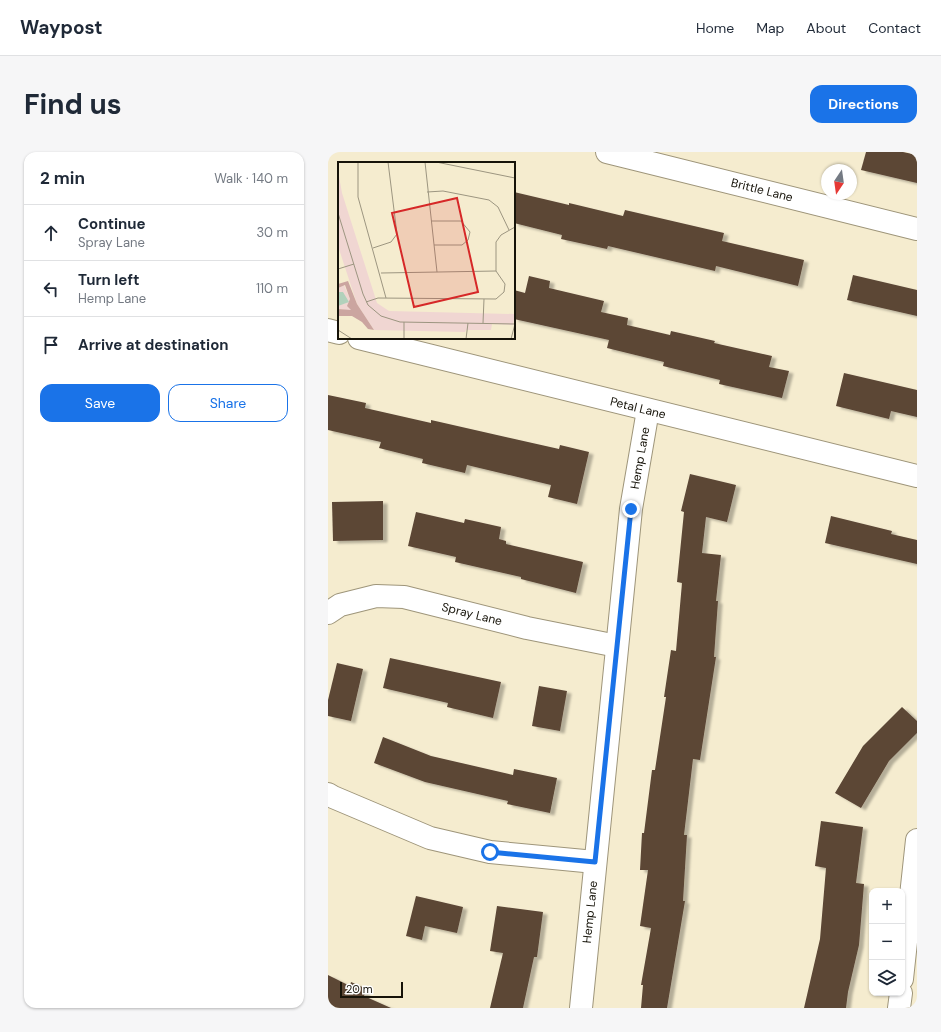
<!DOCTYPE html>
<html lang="en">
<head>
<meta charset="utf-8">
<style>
  body { margin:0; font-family:"DM Sans",sans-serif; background:#f6f6f7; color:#1f2937 }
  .controls { position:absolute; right:12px; bottom:12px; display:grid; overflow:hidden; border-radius:8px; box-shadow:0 1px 3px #0004 }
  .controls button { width:36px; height:36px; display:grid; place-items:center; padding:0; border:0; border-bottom:1px solid #e0e1e3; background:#fff; color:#1f2937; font:20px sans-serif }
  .compass { position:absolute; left:493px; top:12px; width:36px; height:36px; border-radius:50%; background:#fff; box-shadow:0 1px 3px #0004; rotate:193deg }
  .scale { position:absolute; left:12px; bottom:10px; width:63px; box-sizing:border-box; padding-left:4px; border:2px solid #161309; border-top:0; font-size:11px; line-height:14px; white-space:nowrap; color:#161309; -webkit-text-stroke:3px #fff; paint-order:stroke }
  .stop { position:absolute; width:12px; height:12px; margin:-9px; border:3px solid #1a73e8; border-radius:50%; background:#fff }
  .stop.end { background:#1a73e8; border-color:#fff; box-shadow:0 1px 4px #0008 }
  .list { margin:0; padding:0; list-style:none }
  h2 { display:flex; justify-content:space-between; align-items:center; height:52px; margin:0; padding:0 16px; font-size:17px }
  h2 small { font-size:13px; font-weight:400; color:#747a83 }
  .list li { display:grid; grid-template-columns:26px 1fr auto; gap:12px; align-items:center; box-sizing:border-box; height:56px; padding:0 16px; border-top:1px solid #e0e1e3 }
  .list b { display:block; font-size:15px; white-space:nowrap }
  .list p { margin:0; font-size:13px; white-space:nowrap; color:#747a83 }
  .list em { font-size:13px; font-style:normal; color:#747a83 }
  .actions { display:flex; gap:8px; padding:12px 16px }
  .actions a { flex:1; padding:9px 0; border:1px solid #1a73e8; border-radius:12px; text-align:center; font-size:14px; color:#1a73e8 }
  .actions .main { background:#1a73e8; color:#fff }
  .icon { flex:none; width:22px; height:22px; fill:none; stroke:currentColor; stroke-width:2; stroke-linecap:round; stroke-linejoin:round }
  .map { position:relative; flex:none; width:589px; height:856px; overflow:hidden; border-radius:12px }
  header { display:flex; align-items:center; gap:24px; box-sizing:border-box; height:56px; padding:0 20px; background:#fff; border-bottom:1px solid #e0e1e3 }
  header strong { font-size:19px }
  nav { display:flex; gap:22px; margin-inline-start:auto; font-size:14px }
  .intro { display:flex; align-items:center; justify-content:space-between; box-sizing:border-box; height:96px; padding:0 24px }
  h1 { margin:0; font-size:28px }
  .button { padding:10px 18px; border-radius:12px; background:#1a73e8; color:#fff; font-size:14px; font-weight:700 }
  main { display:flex; gap:24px; padding:0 24px }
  aside { flex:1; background:#fff; border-radius:12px; box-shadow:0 1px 3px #0004 }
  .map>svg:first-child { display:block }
</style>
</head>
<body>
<header>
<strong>Waypost</strong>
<nav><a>Home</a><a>Map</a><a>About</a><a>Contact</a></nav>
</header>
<div class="intro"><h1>Find us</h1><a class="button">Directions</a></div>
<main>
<aside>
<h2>2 min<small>Walk · 140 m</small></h2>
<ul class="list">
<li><svg class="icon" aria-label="ahead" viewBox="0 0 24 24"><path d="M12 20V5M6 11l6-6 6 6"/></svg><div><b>Continue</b><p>Spray Lane</p></div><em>30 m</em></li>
<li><svg class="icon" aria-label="left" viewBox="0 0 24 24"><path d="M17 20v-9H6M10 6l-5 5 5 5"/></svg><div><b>Turn left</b><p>Hemp Lane</p></div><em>110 m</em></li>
<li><svg class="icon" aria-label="arrive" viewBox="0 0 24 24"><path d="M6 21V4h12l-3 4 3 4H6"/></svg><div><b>Arrive at destination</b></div></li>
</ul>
<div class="actions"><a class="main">Save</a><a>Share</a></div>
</aside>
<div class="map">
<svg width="589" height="856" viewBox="0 0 589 856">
  <defs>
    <filter id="shadow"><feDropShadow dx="4.5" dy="2.5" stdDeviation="1" flood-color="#0004"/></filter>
  </defs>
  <rect width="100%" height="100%" fill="#f5eccf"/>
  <g fill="#5b4636" filter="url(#shadow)">
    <path d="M 538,0 L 575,0 L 589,3 L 589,31 L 533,18 Z"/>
    <path d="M 186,40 L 241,53 L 241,51 L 295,64 L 297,58 L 396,81 L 394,89 L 476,108 L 470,134 L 388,114 L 387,119 L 280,94 L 279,97 L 233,87 L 234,83 L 186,71 Z"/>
    <path d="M 525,123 L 589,138 L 589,164 L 519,148 Z"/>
    <path d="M 201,124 L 222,129 L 221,136 L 276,149 L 273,160 L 300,166 L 299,173 L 342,183 L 343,179 L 387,189 L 386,191 L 444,204 L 441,215 L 461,219 L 454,246 L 391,232 L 392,228 L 335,214 L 336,210 L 279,196 L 281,188 L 186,167 L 186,138 L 197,141 Z"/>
    <path d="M 516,221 L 589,238 L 589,265 L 563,259 L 561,267 L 508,254 Z"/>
    <path d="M 0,243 L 38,251 L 37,256 L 103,271 L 103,268 L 231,297 L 232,293 L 261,300 L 249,352 L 220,345 L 223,333 L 139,313 L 137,321 L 94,311 L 95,307 L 51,296 L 53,290 L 0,278 Z"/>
    <path d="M 362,322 L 408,333 L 399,370 L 378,365 L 374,401 L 393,403 L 388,449 L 390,449 L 386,505 L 388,505 L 372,608 L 365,607 L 356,683 L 359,683 L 355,749 L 357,749 L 339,856 L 313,856 L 315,833 L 313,833 L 323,776 L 312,774 L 320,718 L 312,718 L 314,681 L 316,681 L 324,618 L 327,618 L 338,545 L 336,545 L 343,498 L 348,499 L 354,431 L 349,430 L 356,360 L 353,359 Z"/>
    <path d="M 55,349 L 55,388 L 5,389 L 4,350 Z"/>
    <path d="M 88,360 L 136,371 L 137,367 L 173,375 L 171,387 L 178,389 L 178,392 L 255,410 L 248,441 L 193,427 L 193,425 L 127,410 L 128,405 L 80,394 Z"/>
    <path d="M 503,364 L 564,379 L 563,382 L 589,388 L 589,412 L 497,391 Z"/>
    <path d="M 62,506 L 173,530 L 165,566 L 119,555 L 120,551 L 55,536 Z"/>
    <path d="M 9,511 L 35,517 L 23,569 L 0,564 L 0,548 Z"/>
    <path d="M 211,534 L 239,539 L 232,579 L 204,574 Z"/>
    <path d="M 574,555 L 589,569 L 589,581 L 561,609 L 533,656 L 507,641 L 535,594 Z"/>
    <path d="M 55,585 L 103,604 L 185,623 L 186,617 L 229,626 L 222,661 L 179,652 L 180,649 L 97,630 L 46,611 Z"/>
    <path d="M 493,669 L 535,675 L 528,731 L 536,732 L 531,793 L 520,840 L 518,856 L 476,856 L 492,787 L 498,716 L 487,714 Z"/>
    <path d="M 88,744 L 135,755 L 129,781 L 97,774 L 94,788 L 78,784 Z"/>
    <path d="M 169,754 L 215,760 L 209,805 L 206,805 L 195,856 L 162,856 L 175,801 L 162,799 Z"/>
    <path d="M 0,823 L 22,834 L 23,830 L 39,837 L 36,844 L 63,856 L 0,856 Z"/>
  </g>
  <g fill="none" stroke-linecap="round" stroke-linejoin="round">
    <g stroke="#9e957a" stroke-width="24">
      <g id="street">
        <path d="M 279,0 L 589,77"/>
        <path d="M 0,178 L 11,181"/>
        <path d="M 31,186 L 589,324"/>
        <path d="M 0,461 L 12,453 L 48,444 L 76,445 L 199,476 L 289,494"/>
        <path d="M 0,642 L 5,645 L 102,686 L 162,700 L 267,710"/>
        <path d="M 574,827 L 589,688"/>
        <path d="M 253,856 L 303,357 L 320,258"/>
        <path d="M 571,856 L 573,841"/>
      </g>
    </g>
    <use href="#street" stroke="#fff" stroke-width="22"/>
  </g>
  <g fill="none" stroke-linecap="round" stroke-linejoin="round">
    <path stroke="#1a73e8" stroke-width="5" d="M 162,700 L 267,710 L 303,357"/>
  </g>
  <g text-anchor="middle" stroke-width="4" stroke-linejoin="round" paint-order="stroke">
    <g font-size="12" fill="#161309" stroke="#fff">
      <text transform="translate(434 38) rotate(14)" y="4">Brittle Lane</text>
      <text transform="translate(310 256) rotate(14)" y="4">Petal Lane</text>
      <text transform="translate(312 306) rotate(-80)" y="4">Hemp Lane</text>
      <text transform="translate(144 462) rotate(14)" y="4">Spray Lane</text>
      <text transform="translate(262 760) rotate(-84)" y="4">Hemp Lane</text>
    </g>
  </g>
  <g transform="translate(10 10)">
    <rect width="177" height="177" fill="#f5eccf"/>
    <path d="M 0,9 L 4,31 L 39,141 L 51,149 L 177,152 L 175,163 L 154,162 L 153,168 L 128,168 L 127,170 L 36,168 L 19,142 L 0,84 ZM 6,123 L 12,137 L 11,142 L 15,149 L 0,147 L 0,126 Z" fill="#f0d6d2"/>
    <path d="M 10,119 L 19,142 L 36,168 L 30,167 L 24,160 L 14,154 L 0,154 L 0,147 L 13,148 L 9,144 L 12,137 L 7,123 L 0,126 L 0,122 Z" fill="#cba5a0"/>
    <path d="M 0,130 L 5,130 L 11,140 L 0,144 Z" fill="#b1d1bb"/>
    <path fill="none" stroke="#9c9580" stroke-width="1" d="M 20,0 L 20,35 L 48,136M 87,0 L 99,110M 98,0 L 177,16M 89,30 L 105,29 L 151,38 L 160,45 L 171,68M 0,51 L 25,132 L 30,143 L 43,154 L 62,160 L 177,162M 93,59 L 123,59 L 132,70 L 130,78 L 124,83 L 96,83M 35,86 L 53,80 L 59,72 L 50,0M 0,107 L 16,102M 43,111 L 158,109M 28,140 L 40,136 L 158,137 L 166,130 L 167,122 L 158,109 L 158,80 L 163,73 L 177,65M 66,160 L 66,177M 145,161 L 146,137M 0,168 L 14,177M 128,177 L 130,161M 173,177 L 177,162"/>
    <path fill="#d62828" fill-opacity="0.15" stroke="#d62828" stroke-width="2" d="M 119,36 L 140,130 L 76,145 L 54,51 Z"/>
    <rect width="177" height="177" fill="none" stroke="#161309" stroke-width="2"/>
  </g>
</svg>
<div class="controls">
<button>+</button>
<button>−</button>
<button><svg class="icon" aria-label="layers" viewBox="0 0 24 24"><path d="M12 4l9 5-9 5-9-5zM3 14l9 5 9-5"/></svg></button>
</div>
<svg class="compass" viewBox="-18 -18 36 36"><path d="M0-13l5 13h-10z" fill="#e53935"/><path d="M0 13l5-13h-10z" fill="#747a83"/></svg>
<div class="scale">20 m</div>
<div class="stop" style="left:162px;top:700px"></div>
<div class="stop end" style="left:303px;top:357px"></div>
</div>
</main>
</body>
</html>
